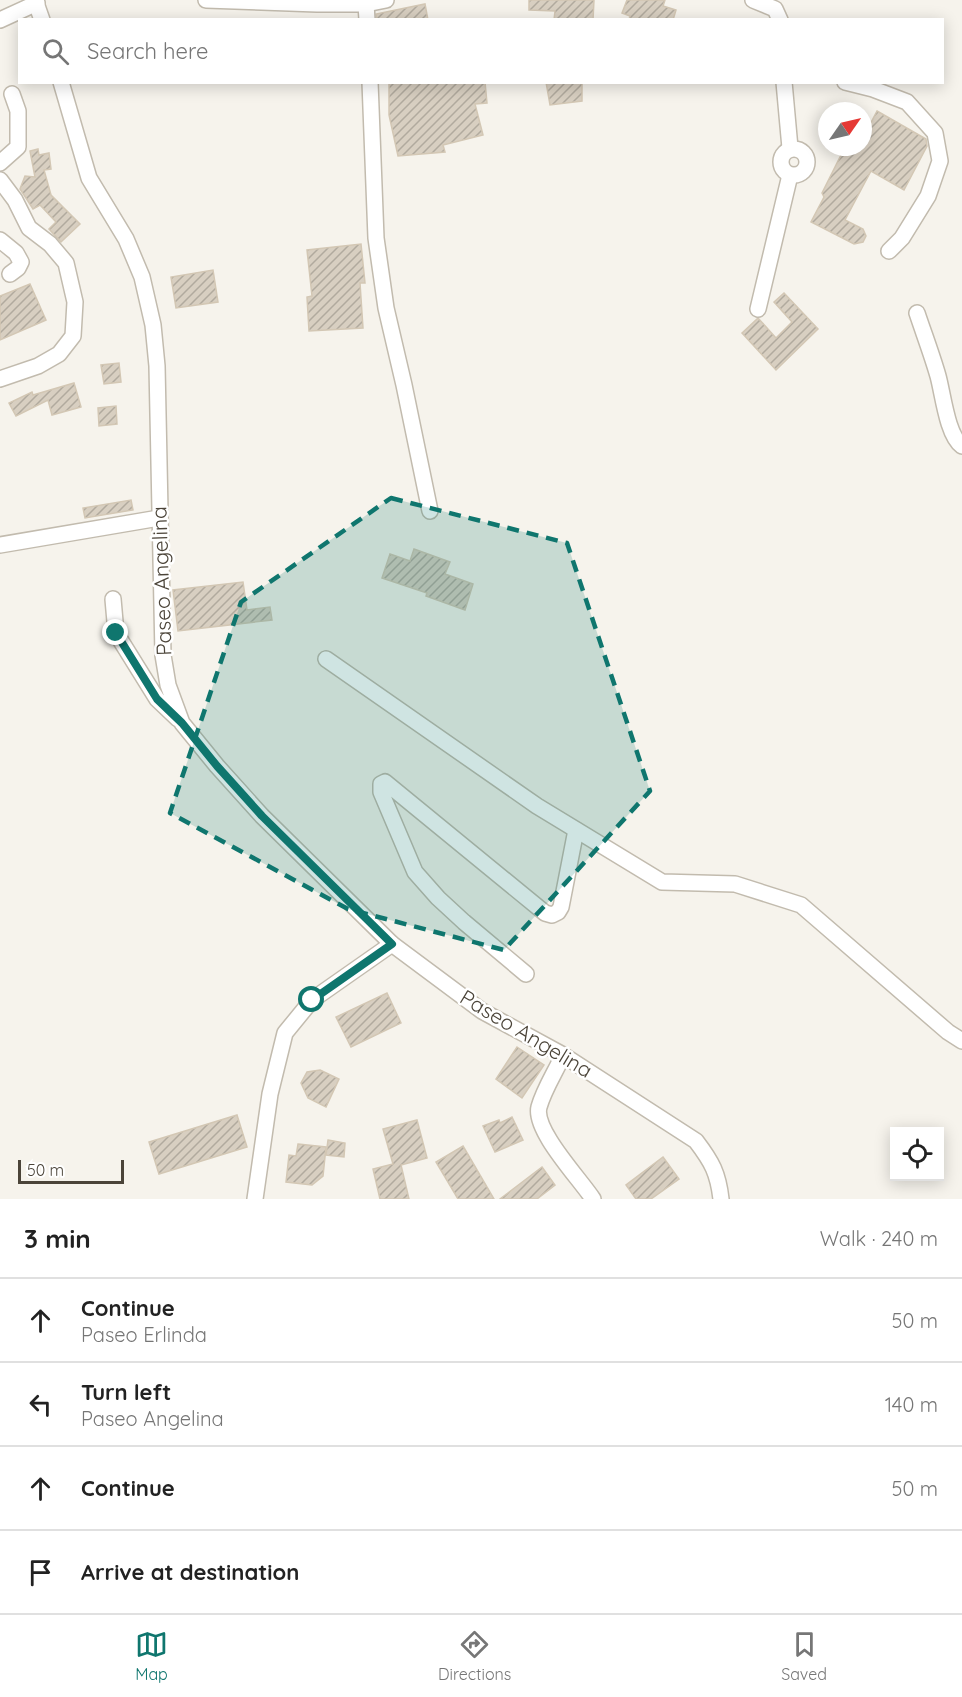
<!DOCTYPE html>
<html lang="en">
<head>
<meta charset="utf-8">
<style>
  body { margin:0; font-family:Quicksand,sans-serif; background:#f6f6f6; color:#222 }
  .controls { position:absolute; right:18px; bottom:18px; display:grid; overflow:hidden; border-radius:0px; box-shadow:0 3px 15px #0003 }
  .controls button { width:54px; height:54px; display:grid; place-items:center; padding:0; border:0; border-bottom:2px solid #e0e0e0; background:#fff; color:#222; font:30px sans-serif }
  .compass { position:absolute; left:818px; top:102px; width:54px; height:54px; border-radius:50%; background:#fff; box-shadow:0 3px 15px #0003; rotate:56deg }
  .scale { position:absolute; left:18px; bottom:15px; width:106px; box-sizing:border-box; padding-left:6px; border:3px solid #4b4439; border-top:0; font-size:16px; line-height:21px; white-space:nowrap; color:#4b4439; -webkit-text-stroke:4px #fff; paint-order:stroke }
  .stop { position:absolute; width:18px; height:18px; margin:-14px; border:4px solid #0f766e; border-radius:50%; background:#fff }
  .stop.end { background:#0f766e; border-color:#fff; box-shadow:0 2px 6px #0008 }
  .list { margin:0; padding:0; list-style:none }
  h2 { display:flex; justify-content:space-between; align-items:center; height:78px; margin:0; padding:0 24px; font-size:26px }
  h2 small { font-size:20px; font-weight:400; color:#767676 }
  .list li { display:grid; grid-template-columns:39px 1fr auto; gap:18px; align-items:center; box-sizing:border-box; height:84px; padding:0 24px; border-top:2px solid #e0e0e0 }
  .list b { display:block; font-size:22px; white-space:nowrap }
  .list p { margin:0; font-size:20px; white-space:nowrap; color:#767676 }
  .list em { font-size:20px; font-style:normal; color:#767676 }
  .icon { flex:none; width:33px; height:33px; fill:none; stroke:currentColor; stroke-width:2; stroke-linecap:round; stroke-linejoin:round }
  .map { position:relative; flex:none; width:962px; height:1199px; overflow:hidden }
  .search { position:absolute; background:#fff; box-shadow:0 3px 15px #0003; left:18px; right:18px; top:18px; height:66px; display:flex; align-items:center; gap:15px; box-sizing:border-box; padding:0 21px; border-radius:0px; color:#767676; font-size:22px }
  .sheet { height:414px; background:#fff }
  nav { display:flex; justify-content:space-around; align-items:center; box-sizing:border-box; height:84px; border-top:2px solid #e0e0e0; background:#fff; font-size:16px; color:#767676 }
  nav a { display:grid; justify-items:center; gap:3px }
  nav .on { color:#0f766e }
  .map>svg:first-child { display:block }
</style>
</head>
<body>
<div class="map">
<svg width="962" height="1199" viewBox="0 0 962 1199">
  <defs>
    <pattern id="building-hatch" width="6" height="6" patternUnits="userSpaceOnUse" patternTransform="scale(1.5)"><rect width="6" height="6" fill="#d8cfc1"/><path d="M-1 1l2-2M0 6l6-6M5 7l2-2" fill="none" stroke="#b1aa9e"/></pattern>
  </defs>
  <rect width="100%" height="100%" fill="#f6f3ec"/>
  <g fill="url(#building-hatch)" stroke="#d3c7b4" stroke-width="1.5">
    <path d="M 529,0 L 594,0 L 593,20 L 554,20 L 555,11 L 529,10 Z"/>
    <path d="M 627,0 L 665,0 L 663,6 L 676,10 L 673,20 L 629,20 L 630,16 L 622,13 Z"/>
    <path d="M 425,4 L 428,20 L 377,20 L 376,14 Z"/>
    <path d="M 389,82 L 485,82 L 487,103 L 475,104 L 483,135 L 443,145 L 445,152 L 398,156 L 389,115 Z"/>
    <path d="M 546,82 L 582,82 L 582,101 L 550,105 Z"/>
    <path d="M 877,111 L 926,139 L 927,146 L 904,190 L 871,171 L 845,220 L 863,229 L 866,236 L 863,242 L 854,244 L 811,222 L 824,197 L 822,193 L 845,147 L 863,147 L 863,138 Z"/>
    <path d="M 38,149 L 39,155 L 49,153 L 51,169 L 44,170 L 51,195 L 80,224 L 61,242 L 49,229 L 56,222 L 40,205 L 33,209 L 20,189 L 25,176 L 35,177 L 30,151 Z"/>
    <path d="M 361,244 L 365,283 L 360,283 L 363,328 L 309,331 L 307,297 L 312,296 L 307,250 Z"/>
    <path d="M 213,270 L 218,302 L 176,308 L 171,277 Z"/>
    <path d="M 30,284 L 46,320 L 0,340 L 0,296 Z"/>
    <path d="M 784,293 L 818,329 L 776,370 L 742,333 L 758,318 L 776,338 L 792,322 L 774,302 Z"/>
    <path d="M 119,363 L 121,382 L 104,384 L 101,365 Z"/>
    <path d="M 74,383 L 81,407 L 52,415 L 48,400 L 16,416 L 9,403 L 32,392 L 33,395 Z"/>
    <path d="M 116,406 L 117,424 L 99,426 L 98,408 Z"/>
    <path d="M 131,500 L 133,510 L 85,518 L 83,508 Z"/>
    <path d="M 414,549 L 450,562 L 445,574 L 473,584 L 465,610 L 426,596 L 427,593 L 382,578 L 390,554 L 410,561 Z"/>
    <path d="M 243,582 L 247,610 L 270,607 L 272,620 L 178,631 L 173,590 Z"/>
    <path d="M 387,993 L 401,1023 L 351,1047 L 336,1017 Z"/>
    <path d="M 517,1047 L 544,1065 L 522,1098 L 496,1079 Z"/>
    <path d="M 320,1070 L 339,1079 L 326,1107 L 308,1098 L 301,1083 L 307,1072 Z"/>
    <path d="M 237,1115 L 247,1147 L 159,1174 L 149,1142 Z"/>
    <path d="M 512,1117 L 523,1140 L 495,1152 L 483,1126 L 499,1120 L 500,1123 Z"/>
    <path d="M 417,1120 L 427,1158 L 401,1165 L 409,1199 L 380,1199 L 373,1169 L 393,1164 L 383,1129 Z"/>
    <path d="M 328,1140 L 345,1143 L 344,1157 L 326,1155 Z"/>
    <path d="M 298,1144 L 326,1147 L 323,1176 L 312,1185 L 286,1182 L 289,1155 L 296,1156 Z"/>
    <path d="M 463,1146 L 494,1199 L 458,1199 L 436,1162 Z"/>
    <path d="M 663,1157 L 679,1179 L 651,1199 L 636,1199 L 626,1185 Z"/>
    <path d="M 542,1167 L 555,1185 L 537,1199 L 500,1199 Z"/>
  </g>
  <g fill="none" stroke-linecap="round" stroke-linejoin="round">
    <g stroke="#c2bbae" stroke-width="18">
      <g id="minor">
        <path d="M 35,0 L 42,20"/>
        <path d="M 206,0 L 317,4 L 366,4 L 386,0"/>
        <path d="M 753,0 L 775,9 L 780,20"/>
        <path d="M 366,4 L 367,20"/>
        <path d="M 0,20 L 37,3"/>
        <path d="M 61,82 L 89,178 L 126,239 L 142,277 L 153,325 L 157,366 L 163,655 L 168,685 L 182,723 L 217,766 L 262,816 L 392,944 L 482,1011 L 563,1055 L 696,1141 C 712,1162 718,1173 721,1199"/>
        <path d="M 370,82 L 376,238 L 386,308 L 404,385 L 430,511"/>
        <path d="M 784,82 L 790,148"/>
        <path d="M 845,82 L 873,89 L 907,102 L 935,133 L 940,161 L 928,196 L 902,238 L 889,251"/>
        <circle cx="794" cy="162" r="13"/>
        <path d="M 0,163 L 18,147 L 18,111 L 12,94"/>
        <path d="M 0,180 L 15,200 L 29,228 L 50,244 L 66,263 L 75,302 L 73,336 L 59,354 L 38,366 L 0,379"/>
        <path d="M 0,240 L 16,253 L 21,262 L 18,268 L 10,274"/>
        <path d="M 758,309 L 790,175"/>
        <path d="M 917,313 C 924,334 932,355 938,376 C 943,394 947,435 962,446"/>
        <path d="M 0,545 L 159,518"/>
        <path d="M 113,599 L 116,633 L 157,699 L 178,719"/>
        <path d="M 326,659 L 537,806 L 662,882 L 735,884 L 801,905 L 948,1032 L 962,1041"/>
        <path d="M 526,974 L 464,922 L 438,898 L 415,872 L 381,792 L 381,784 L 385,782 L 545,913 L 552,915 L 558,912 L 561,907 L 576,830"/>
        <path d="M 563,1055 C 556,1071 544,1089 539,1107 C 533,1130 580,1179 593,1199"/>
        <path d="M 255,1199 L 270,1094 L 285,1033 L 312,1000 L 392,944"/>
      </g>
    </g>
    <use href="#minor" stroke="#fff" stroke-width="15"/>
  </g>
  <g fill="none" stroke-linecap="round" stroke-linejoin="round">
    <path stroke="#0f766e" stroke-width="8" d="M 116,633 L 157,699 L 182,723 L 217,766 L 262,816 L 392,944 L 312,1000"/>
  </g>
  <path fill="#0f766e" fill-opacity="0.2" stroke="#0f766e" stroke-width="4.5" stroke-dasharray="12 8" stroke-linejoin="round" d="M 391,498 L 567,543 L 650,791 L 504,950 L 348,909 L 170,813 L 241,602 Z"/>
  <g text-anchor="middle" stroke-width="5" stroke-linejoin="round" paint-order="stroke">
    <g font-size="21" fill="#4b4439" stroke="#fff">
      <text transform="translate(162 581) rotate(-92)" y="7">Paseo Angelina</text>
      <text transform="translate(526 1034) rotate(31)" y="7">Paseo Angelina</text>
    </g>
  </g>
</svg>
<div class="controls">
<button><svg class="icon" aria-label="locate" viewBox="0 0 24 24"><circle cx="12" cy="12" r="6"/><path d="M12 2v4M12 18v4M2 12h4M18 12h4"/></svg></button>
</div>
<svg class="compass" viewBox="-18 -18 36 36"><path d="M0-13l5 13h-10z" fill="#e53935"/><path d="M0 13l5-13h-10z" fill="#767676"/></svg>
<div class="scale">50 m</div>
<div class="stop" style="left:312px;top:1000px"></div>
<div class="stop end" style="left:116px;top:633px"></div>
<div class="search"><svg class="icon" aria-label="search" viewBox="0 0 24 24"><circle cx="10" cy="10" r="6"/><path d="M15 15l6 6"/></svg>Search here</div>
</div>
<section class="sheet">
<h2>3 min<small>Walk · 240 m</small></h2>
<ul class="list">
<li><svg class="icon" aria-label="ahead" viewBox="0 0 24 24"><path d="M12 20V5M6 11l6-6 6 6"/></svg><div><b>Continue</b><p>Paseo Erlinda</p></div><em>50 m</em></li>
<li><svg class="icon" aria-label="left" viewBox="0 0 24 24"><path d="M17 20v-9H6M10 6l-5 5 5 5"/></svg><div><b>Turn left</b><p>Paseo Angelina</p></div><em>140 m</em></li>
<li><svg class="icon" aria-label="ahead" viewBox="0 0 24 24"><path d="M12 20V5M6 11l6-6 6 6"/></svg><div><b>Continue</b></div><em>50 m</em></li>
<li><svg class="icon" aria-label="arrive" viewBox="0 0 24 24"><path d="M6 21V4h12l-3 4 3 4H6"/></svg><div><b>Arrive at destination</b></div></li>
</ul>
</section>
<nav>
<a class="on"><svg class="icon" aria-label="map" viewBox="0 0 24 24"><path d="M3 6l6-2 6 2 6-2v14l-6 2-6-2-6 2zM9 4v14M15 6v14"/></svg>Map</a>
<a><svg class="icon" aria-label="directions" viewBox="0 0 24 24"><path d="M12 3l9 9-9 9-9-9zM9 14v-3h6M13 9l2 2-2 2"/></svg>Directions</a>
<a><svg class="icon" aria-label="saved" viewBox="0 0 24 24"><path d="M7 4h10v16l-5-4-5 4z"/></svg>Saved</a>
</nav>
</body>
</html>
